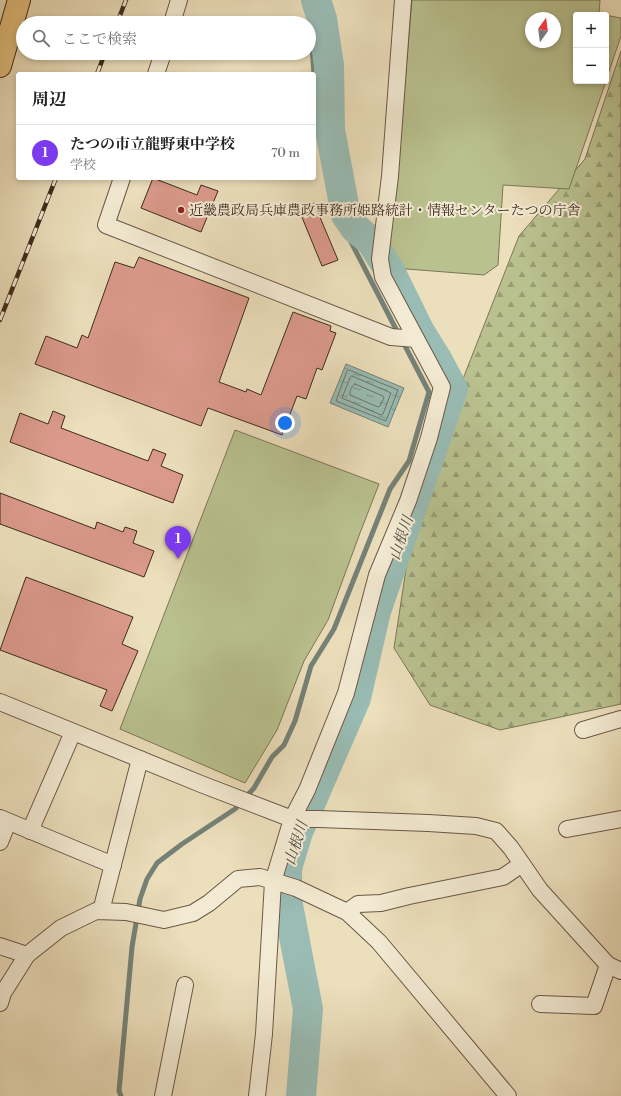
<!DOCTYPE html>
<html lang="ja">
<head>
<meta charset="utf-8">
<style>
  body { margin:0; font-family:"Libre Bodoni","Noto Serif JP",serif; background:#f2f2f2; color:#222 }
  .controls { position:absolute; right:12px; top:12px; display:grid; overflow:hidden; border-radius:4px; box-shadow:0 2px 6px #0003 }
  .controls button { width:36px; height:36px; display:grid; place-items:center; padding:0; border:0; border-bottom:1px solid #e0e0e0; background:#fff; color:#222; font:20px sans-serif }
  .compass { position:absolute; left:525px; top:12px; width:36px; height:36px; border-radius:50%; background:#fff; box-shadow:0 2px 6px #0003; rotate:14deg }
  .you { position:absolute; left:285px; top:423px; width:14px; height:14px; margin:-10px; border:3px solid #fff; border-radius:50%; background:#1a73e8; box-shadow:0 0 0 6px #1a73e833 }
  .badge { display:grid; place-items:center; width:26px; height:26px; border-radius:50%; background:#7c3aed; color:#fff; font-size:13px; font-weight:700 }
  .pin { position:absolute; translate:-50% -33px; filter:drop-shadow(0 1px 2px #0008) }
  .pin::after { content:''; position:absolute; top:21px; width:14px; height:12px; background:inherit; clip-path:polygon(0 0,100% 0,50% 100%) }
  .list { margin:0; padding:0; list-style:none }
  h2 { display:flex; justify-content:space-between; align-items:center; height:52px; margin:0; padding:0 16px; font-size:17px }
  h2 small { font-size:13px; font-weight:400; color:#767676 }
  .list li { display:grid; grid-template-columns:26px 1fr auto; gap:12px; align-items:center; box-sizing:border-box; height:56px; padding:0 16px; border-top:1px solid #e0e0e0 }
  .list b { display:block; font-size:15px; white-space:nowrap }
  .list p { margin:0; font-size:13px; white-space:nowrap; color:#767676 }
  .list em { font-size:13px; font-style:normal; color:#767676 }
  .icon { flex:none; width:22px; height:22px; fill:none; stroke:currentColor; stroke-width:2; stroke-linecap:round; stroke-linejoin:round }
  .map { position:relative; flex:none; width:621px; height:1096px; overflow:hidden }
  .search { position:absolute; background:#fff; box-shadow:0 2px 6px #0003; left:16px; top:16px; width:300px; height:44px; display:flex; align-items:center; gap:10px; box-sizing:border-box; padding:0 14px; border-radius:22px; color:#767676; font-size:15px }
  .panel { position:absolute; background:#fff; box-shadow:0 2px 6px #0003; left:16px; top:72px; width:300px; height:108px; border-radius:4px }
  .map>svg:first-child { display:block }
</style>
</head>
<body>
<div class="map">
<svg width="621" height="1096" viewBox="0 0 621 1096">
  <defs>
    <pattern id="forest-firs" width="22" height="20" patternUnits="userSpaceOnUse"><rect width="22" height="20" fill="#b9c18f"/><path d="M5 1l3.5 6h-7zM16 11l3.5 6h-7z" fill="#989d74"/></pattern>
    <pattern id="water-ripples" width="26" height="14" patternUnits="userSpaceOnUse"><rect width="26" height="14" fill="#99bcb4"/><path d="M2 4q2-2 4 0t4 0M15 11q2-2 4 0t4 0" fill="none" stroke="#7e9992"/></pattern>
  </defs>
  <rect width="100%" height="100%" fill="#ecdfbc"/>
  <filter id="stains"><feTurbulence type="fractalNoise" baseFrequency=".005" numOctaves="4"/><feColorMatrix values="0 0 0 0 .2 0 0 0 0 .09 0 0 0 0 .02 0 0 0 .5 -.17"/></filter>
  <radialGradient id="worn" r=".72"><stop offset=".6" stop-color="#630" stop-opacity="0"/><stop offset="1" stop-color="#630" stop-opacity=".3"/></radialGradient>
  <path fill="url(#forest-firs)" stroke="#7c7657" d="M 621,51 L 621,704 L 500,730 L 430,705 L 394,648 L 415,510 L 428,468 L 519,236 L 585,159 Z"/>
  <g fill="#b9c18f" stroke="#7c7657" fill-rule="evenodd">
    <path d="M 412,0 L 600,0 L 599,14 L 621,18 L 621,36 L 606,80 L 606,15 L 576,15 L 576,81 L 606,81 L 569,189 L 503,185 L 498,265 L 484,275 L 394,268 L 396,257 L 388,248 L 397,173 ZM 531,18 L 555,18 L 555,42 L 531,42 Z"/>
    <path d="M 235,430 L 379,484 L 360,533 L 328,620 L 304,661 L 277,730 L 245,783 L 120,729 Z"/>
  </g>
  <path fill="url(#water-ripples)" stroke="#758278" d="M 346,364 L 404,388 L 388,427 L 330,403 Z"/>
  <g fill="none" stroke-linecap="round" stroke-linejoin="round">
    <g stroke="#6c746a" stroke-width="1">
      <path d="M 349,370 L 398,390 L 386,421 L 336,401 L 347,371 Z"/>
      <path d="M 352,376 L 391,393 L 383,414 L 381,415 L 342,398 L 350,378 Z"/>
      <path d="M 355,384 L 383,396 L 384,398 L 380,406 L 378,407 L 350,395 C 349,392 352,385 355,384 Z"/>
    </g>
    <g stroke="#758278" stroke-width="5">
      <path d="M 311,0 L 309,7 L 314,74"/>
      <path d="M 314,80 L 320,136 L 332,205 L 399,335"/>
      <path d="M 121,1096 L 119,1091 L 132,947 L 140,899 L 147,879 L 157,863 L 182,844 L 235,809 L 254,788 L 272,757 L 284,745 L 295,721 L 311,666 L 334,629 L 390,489 L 409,461 L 429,392 L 403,342"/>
    </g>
    <path stroke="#99bcb4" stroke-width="30" d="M 301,1096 L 308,1009 L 287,900 L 287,868 L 298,832 L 356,698 L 376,611 L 453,389 L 438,361 L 420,332 L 391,273 L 371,241 L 355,228 L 346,215 L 330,130 L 329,65 L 322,19 L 316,0"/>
  </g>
  <g fill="#db9a8b" stroke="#3e2b1f">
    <path d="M 153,178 L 197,195 L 201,185 L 218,191 L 201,232 L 141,208 Z"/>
    <path d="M 314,203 L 338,260 L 322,266 L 299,210 Z"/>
    <path d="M 139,257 L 249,298 L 219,382 L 246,392 L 247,389 L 261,395 L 293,312 L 331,326 L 330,331 L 336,333 L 322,370 L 317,368 L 306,399 L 297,396 L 282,435 L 208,408 L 201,426 L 35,364 L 46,336 L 77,348 L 82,335 L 88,338 L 115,262 L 134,268 Z"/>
    <path d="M 53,411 L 65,416 L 61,428 L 148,461 L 153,449 L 166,454 L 161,466 L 183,475 L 173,503 L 10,442 L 20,413 L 48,424 Z"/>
    <path d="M 0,493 L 95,529 L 97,522 L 123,532 L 125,527 L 137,531 L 133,543 L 154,551 L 144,577 L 0,524 Z"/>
    <path d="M 26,577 L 133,617 L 122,644 L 138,651 L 112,711 L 100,706 L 107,690 L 0,650 Z"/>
  </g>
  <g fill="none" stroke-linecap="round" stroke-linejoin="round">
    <g stroke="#6a5846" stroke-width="18">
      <g id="minor">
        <path d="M 172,23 L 179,0"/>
        <path d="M 156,74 L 163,53"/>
        <path d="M 122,178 L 106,225 L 391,337 L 416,339"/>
        <path d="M 0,702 L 201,784 L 292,819 L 319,819 L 428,823 L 476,826 L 496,831 L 511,848 L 540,890 L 608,965 L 621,971"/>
        <path d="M 583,730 L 621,719"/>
        <path d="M 0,818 L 113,865"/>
        <path d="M 567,829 L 621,819"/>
        <path d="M 30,831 L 73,732"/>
        <path d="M 0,842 L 8,822"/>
        <path d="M 101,911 L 140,759"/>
        <path d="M 347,912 L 358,904 L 381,903 L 409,896 L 503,877 L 522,864"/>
        <path d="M 0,946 L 27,955"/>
        <path d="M 0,1003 L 3,993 L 27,955 L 61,928 L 96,911 L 126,912 L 164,920 L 193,913 L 209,903 L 238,879 L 260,877 L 296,888 L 347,912 L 379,942 L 508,1096"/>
        <path d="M 540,1004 L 594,1006 L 608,965"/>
        <path d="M 163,1096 L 185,985"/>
        <path d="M 257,1096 L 264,1034 L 273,882 L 292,819 L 307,790 L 346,693 L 377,575 L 408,501 L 429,438 L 442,387 L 383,277 L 380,259 L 390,176 L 403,0"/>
      </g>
    </g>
    <g stroke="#3e2b1f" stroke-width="24">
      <path id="primary" d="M 0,66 L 19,0"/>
    </g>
    <use href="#minor" stroke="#f3ead3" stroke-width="16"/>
    <use href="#primary" stroke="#e6c07e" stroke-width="22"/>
    <g stroke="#3e2b1f" stroke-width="4.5">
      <g id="rail">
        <path d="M 117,23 L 126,0"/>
        <path d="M 97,74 L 105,53"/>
        <path d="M 0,320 L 56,178"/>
      </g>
    </g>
    <use href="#rail" stroke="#f3ead3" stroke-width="3" stroke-dasharray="9" stroke-linecap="butt"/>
  </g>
  <circle fill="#8f2418" stroke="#f3ead3" stroke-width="1.5" cx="181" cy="210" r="4"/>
  <g text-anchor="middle" stroke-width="4" stroke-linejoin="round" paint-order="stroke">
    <g font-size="14" fill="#3e2b1f" stroke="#f3ead3" text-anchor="start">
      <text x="189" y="215">近畿農政局兵庫農政事務所姫路統計・情報センターたつの庁舎</text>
    </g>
    <g font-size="15" font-style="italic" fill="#554f44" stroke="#f3ead3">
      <text transform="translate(401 538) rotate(-71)" y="5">山根川</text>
      <text transform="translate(296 843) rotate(-72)" y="5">山根川</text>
    </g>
  </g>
  <rect width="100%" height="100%" filter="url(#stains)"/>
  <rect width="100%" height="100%" fill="url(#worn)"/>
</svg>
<div class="controls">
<button>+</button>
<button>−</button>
</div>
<svg class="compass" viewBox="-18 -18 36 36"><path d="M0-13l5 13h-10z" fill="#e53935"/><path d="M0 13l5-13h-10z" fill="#767676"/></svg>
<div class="you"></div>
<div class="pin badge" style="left:178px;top:559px">1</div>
<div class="search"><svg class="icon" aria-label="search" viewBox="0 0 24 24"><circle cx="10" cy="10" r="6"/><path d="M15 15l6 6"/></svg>ここで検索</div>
<section class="panel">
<h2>周辺<small></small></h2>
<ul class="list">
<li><span class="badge">1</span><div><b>たつの市立龍野東中学校</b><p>学校</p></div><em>70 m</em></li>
</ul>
</section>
</div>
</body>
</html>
